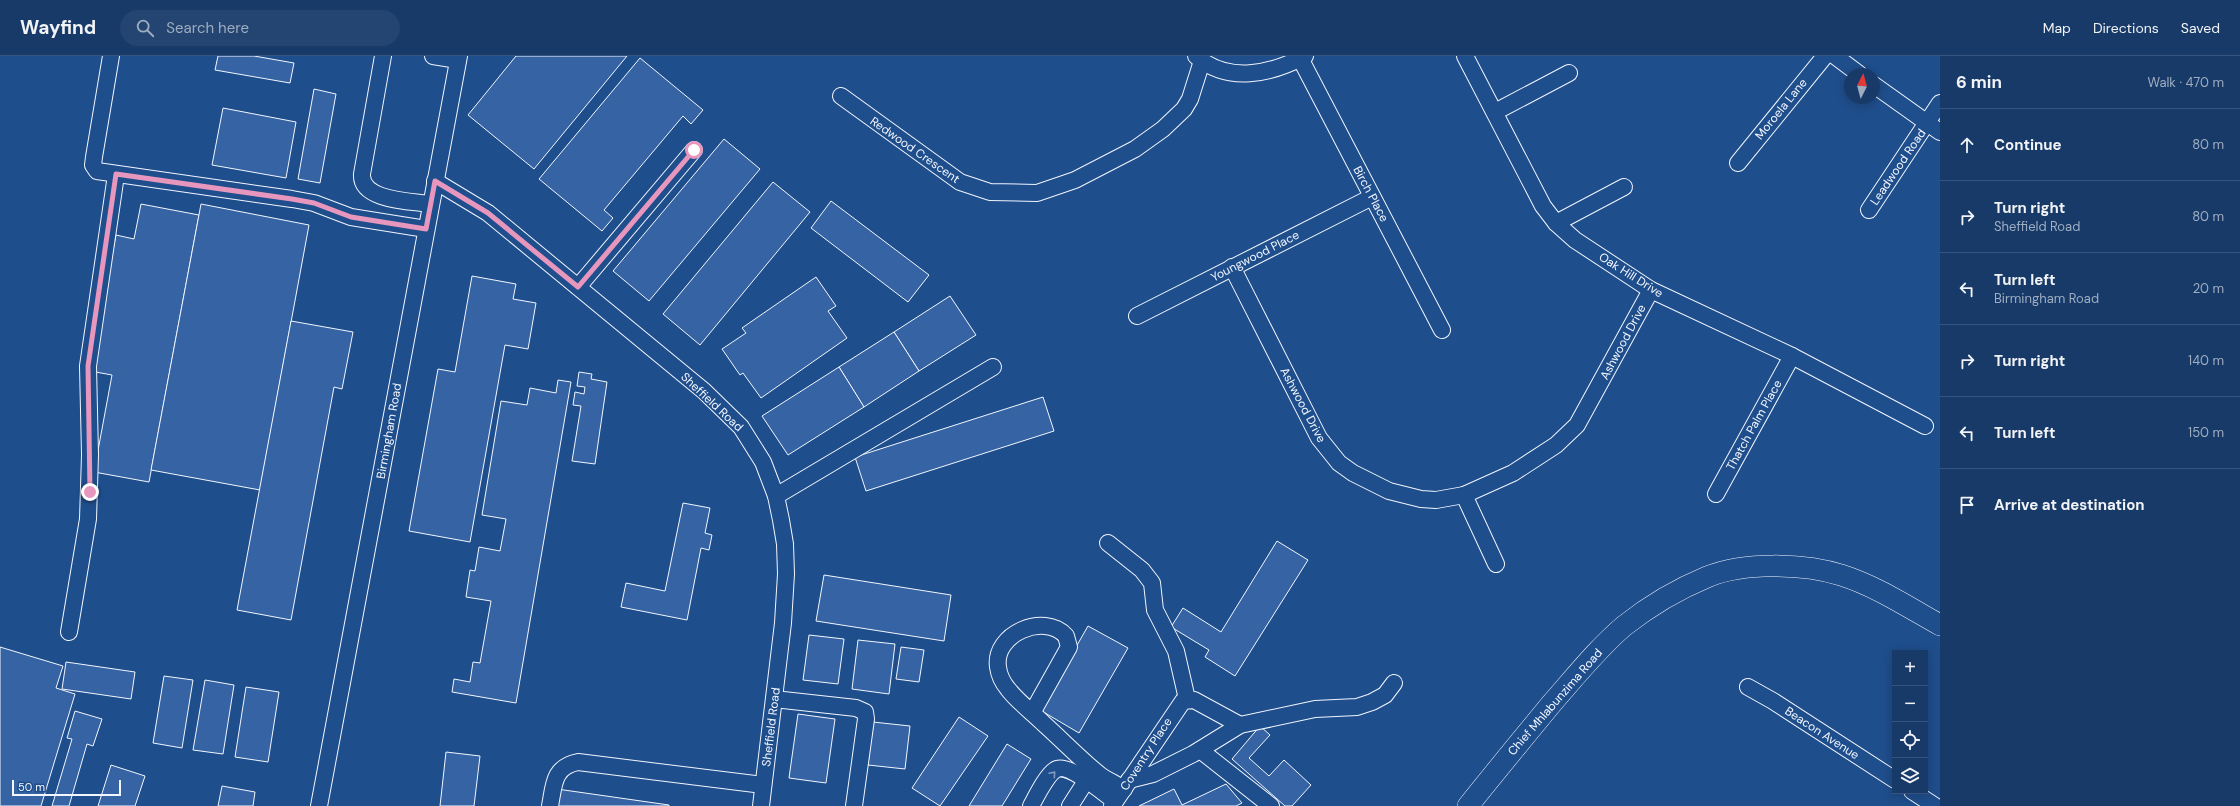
<!DOCTYPE html>
<html lang="en">
<head>
<meta charset="utf-8">
<style>
  body { margin:0; font-family:"DM Sans",sans-serif; background:#244571; color:#f1f3f6 }
  .controls { position:absolute; right:12px; bottom:12px; display:grid; overflow:hidden; border-radius:0px; box-shadow:0 2px 10px #0003 }
  .controls button { width:36px; height:36px; display:grid; place-items:center; padding:0; border:0; border-bottom:1px solid #36547d; background:#173a69; color:#f1f3f6; font:20px sans-serif }
  .compass { position:absolute; left:1844px; top:12px; width:36px; height:36px; border-radius:50%; background:#173a69; box-shadow:0 2px 10px #0003; rotate:6deg }
  .scale { position:absolute; left:12px; bottom:10px; width:109px; box-sizing:border-box; padding-left:4px; border:2px solid #f2f6ff; border-top:0; font-size:11px; line-height:14px; white-space:nowrap; color:#f2f6ff; -webkit-text-stroke:3px #1f4e8c; paint-order:stroke }
  .stop { position:absolute; width:12px; height:12px; margin:-9px; border:3px solid #e797bd; border-radius:50%; background:#fff }
  .stop.end { background:#e797bd; border-color:#fff; box-shadow:0 1px 4px #0008 }
  .list { margin:0; padding:0; list-style:none }
  h2 { display:flex; justify-content:space-between; align-items:center; height:52px; margin:0; padding:0 16px; font-size:17px }
  h2 small { font-size:13px; font-weight:400; color:#9eadc0 }
  .list li { display:grid; grid-template-columns:26px 1fr auto; gap:12px; align-items:center; box-sizing:border-box; height:72px; padding:0 16px; border-top:1px solid #36547d }
  .list b { display:block; font-size:15px; white-space:nowrap }
  .list p { margin:0; font-size:13px; white-space:nowrap; color:#9eadc0 }
  .list em { font-size:13px; font-style:normal; color:#9eadc0 }
  .icon { flex:none; width:22px; height:22px; fill:none; stroke:currentColor; stroke-width:2; stroke-linecap:round; stroke-linejoin:round }
  .map { position:relative; flex:none; width:1940px; height:750px; overflow:hidden }
  header { display:flex; align-items:center; gap:24px; box-sizing:border-box; height:56px; padding:0 20px; background:#173a69; border-bottom:1px solid #36547d }
  header strong { font-size:19px }
  nav { display:flex; gap:22px; margin-inline-start:auto; font-size:14px }
  .search { width:280px; height:36px; background:#244571; display:flex; align-items:center; gap:10px; box-sizing:border-box; padding:0 14px; border-radius:22px; color:#9eadc0; font-size:15px }
  main { display:flex }
  aside { flex:1; background:#173a69 }
  .map>svg:first-child { display:block }
</style>
</head>
<body>
<header>
<strong>Wayfind</strong>
<div class="search"><svg class="icon" aria-label="search" viewBox="0 0 24 24"><circle cx="10" cy="10" r="6"/><path d="M15 15l6 6"/></svg>Search here</div>
<nav><a>Map</a><a>Directions</a><a>Saved</a></nav>
</header>
<main>
<div class="map">
<svg width="1940" height="750" viewBox="0 0 1940 750">
  <rect width="100%" height="100%" fill="#1f4e8c"/>
  <g fill="#3563a3" stroke="#f2f6ff">
    <path d="M 218,0 L 254,0 L 294,7 L 290,27 L 215,14 Z"/>
    <path d="M 516,0 L 627,0 L 534,113 L 468,59 Z"/>
    <path d="M 640,2 L 703,54 L 691,68 L 683,60 L 604,154 L 613,162 L 602,175 L 539,123 Z"/>
    <path d="M 314,33 L 336,38 L 320,127 L 298,123 Z"/>
    <path d="M 223,52 L 296,66 L 286,122 L 212,109 Z"/>
    <path d="M 724,83 L 760,113 L 649,245 L 613,215 Z"/>
    <path d="M 773,126 L 810,156 L 700,289 L 663,258 Z"/>
    <path d="M 831,145 L 929,219 L 908,246 L 811,172 Z"/>
    <path d="M 141,148 L 199,159 L 149,426 L 94,416 L 112,319 L 90,315 L 116,179 L 134,183 Z"/>
    <path d="M 201,148 L 309,169 L 260,434 L 151,414 Z"/>
    <path d="M 472,220 L 516,228 L 513,243 L 536,247 L 528,293 L 505,289 L 470,486 L 409,475 L 438,313 L 455,316 Z"/>
    <path d="M 816,221 L 836,250 L 828,255 L 847,282 L 761,342 L 743,317 L 740,319 L 722,293 L 746,277 L 742,272 Z"/>
    <path d="M 950,240 L 976,279 L 919,315 L 894,276 Z"/>
    <path d="M 291,265 L 353,276 L 342,333 L 334,331 L 291,564 L 237,554 Z"/>
    <path d="M 894,276 L 919,315 L 864,351 L 839,311 Z"/>
    <path d="M 839,311 L 864,351 L 788,399 L 762,360 Z"/>
    <path d="M 579,316 L 592,318 L 591,323 L 607,326 L 595,408 L 572,405 L 581,350 L 573,349 L 575,336 L 584,338 L 585,331 L 577,330 Z"/>
    <path d="M 558,324 L 571,326 L 516,647 L 452,636 L 454,623 L 470,626 L 473,606 L 480,607 L 491,545 L 466,541 L 470,514 L 475,515 L 479,491 L 500,495 L 506,463 L 482,459 L 501,345 L 527,349 L 530,332 L 556,337 Z"/>
    <path d="M 1043,341 L 1054,375 L 866,435 L 855,401 Z"/>
    <path d="M 683,447 L 710,452 L 705,477 L 712,479 L 709,494 L 701,492 L 687,564 L 621,551 L 626,527 L 665,535 Z"/>
    <path d="M 1277,485 L 1308,504 L 1235,620 L 1205,601 L 1209,594 L 1171,571 L 1183,552 L 1221,576 Z"/>
    <path d="M 824,519 L 951,539 L 944,585 L 816,565 Z"/>
    <path d="M 1088,570 L 1128,592 L 1079,677 L 1040,654 Z"/>
    <path d="M 809,579 L 844,583 L 838,628 L 803,624 Z"/>
    <path d="M 858,584 L 895,588 L 889,638 L 852,633 Z"/>
    <path d="M 0,591 L 63,610 L 56,632 L 75,638 L 41,750 L 0,750 Z"/>
    <path d="M 901,591 L 924,594 L 919,626 L 896,623 Z"/>
    <path d="M 66,606 L 135,616 L 131,643 L 62,633 Z"/>
    <path d="M 164,620 L 193,624 L 182,692 L 153,687 Z"/>
    <path d="M 205,624 L 234,629 L 223,698 L 193,694 Z"/>
    <path d="M 246,631 L 279,636 L 268,706 L 235,701 Z"/>
    <path d="M 75,655 L 102,663 L 93,690 L 87,688 L 69,750 L 52,750 L 72,683 L 67,682 Z"/>
    <path d="M 798,658 L 835,663 L 826,727 L 789,722 Z"/>
    <path d="M 959,661 L 988,680 L 940,750 L 912,732 Z"/>
    <path d="M 873,666 L 910,670 L 905,713 L 868,709 Z"/>
    <path d="M 1260,670 L 1270,679 L 1249,702 L 1269,720 L 1284,704 L 1311,729 L 1292,750 L 1285,750 L 1232,703 Z"/>
    <path d="M 1007,688 L 1031,703 L 1002,750 L 969,750 Z"/>
    <path d="M 446,696 L 480,700 L 474,750 L 440,750 Z"/>
    <path d="M 111,709 L 145,720 L 135,750 L 98,750 Z"/>
    <path d="M 1226,728 L 1242,747 L 1236,750 L 1139,750 L 1174,733 L 1182,749 Z"/>
    <path d="M 222,730 L 255,736 L 253,750 L 218,750 Z"/>
    <path d="M 557,733 L 669,749 L 669,750 L 555,750 Z"/>
  </g>
  <g fill="none" stroke-linecap="round" stroke-linejoin="round">
    <g stroke="#f2f6ff" stroke-width="18">
      <g id="minor">
        <path d="M 111,0 L 94,101 L 93,109 L 97,115 L 292,143 L 314,147 L 351,161 L 426,173"/>
        <path d="M 383,0 L 362,118 C 360,145 411,145 430,148"/>
        <path d="M 433,0 L 458,4"/>
        <path d="M 1196,0 C 1228,28 1271,18 1305,0"/>
        <path d="M 1465,0 L 1543,150 L 1556,167 L 1575,184 L 1651,234 L 1792,300 L 1925,370"/>
        <path d="M 1835,0 L 1859,18"/>
        <path d="M 1300,2 L 1442,274"/>
        <path d="M 1874,29 L 1940,76"/>
        <path d="M 841,40 L 960,126 L 990,136 L 1037,137 L 1075,124 L 1135,93 L 1163,73 L 1184,53 L 1190,43 L 1202,5"/>
        <path d="M 1495,56 L 1569,17"/>
        <path d="M 1738,107 L 1825,0"/>
        <path d="M 435,125 L 488,157 L 704,335 L 741,371 L 763,406 L 776,440 L 781,464 L 785,488 L 786,518 L 783,567 L 761,750"/>
        <path d="M 1869,154 L 1940,47"/>
        <path d="M 1556,167 L 1624,131"/>
        <path d="M 1232,211 L 1319,382 L 1339,407 L 1353,417 L 1389,435 L 1421,443 L 1436,444 L 1464,439 L 1513,417 L 1556,389 L 1577,369 L 1651,234"/>
        <path d="M 578,231 L 694,94"/>
        <path d="M 1137,260 L 1372,141"/>
        <path d="M 1716,438 L 1792,300"/>
        <path d="M 1464,439 L 1496,508"/>
        <path d="M 776,440 L 993,311"/>
        <path d="M 1108,487 L 1142,514 L 1152,527 L 1155,554 L 1176,595 L 1187,643"/>
        <path d="M 69,576 L 88,463 L 90,399 L 88,310 L 116,119"/>
        <path d="M 1748,631 L 1773,645 L 1895,724"/>
        <path d="M 774,643 L 856,652 L 865,656 L 866,663 L 854,750"/>
        <path d="M 1032,657 L 1069,591 L 1066,580 C 1044,556 993,578 998,611 C 999,619 1003,627 1008,633 C 1018,646 1032,656 1043,667 C 1062,684 1080,703 1100,719 C 1107,724 1116,728 1124,733"/>
        <path d="M 1200,694 L 1271,750"/>
        <path d="M 1129,724 L 1153,718 L 1193,698 L 1240,669 L 1315,653 L 1357,651 L 1372,646 L 1385,639 L 1394,627"/>
        <path d="M 1912,735 L 1935,750"/>
        <path d="M 319,750 L 459,0"/>
        <path d="M 550,750 C 554,729 553,711 578,706 L 763,729"/>
        <path d="M 1031,750 C 1036,741 1046,720 1055,714 C 1067,705 1103,737 1115,745"/>
        <path d="M 1070,750 L 1086,725"/>
        <path d="M 1112,750 L 1183,645 L 1194,644 L 1240,669"/>
      </g>
    </g>
    <g stroke="#f2f6ff" stroke-width="22">
      <path id="major" d="M 1468,750 C 1496,715 1524,681 1552,647 C 1575,621 1597,593 1624,570 C 1648,551 1678,533 1707,521 C 1743,506 1804,507 1841,519 C 1876,530 1908,551 1940,569"/>
    </g>
    <use href="#minor" stroke="#1f4e8c" stroke-width="16"/>
    <use href="#major" stroke="#1f4e8c" stroke-width="21"/>
  </g>
  <defs><path id="oneway-chevron" d="M-2-3.5L2.5 0L-2 3.5" fill="none" stroke-width="1.6" stroke-linecap="round" stroke-linejoin="round"/></defs>
  <use stroke="#7e9ac0" href="#oneway-chevron" transform="translate(1053 718) rotate(-49)"/>
  <g fill="none" stroke-linecap="round" stroke-linejoin="round">
    <path stroke="#e797bd" stroke-width="5" d="M 90,436 L 88,310 L 116,118 L 292,143 L 314,147 L 351,161 L 426,173 L 435,125 L 488,157 L 578,231 L 694,94"/>
  </g>
  <g text-anchor="middle" stroke-width="3" stroke-linejoin="round" paint-order="stroke">
    <g font-size="12" fill="#f2f6ff" stroke="#1f4e8c">
      <text transform="translate(1781 53) rotate(-51)" y="4">Moroela Lane</text>
      <text transform="translate(915 94) rotate(35)" y="4">Redwood Crescent</text>
      <text transform="translate(1898 111) rotate(-56)" y="4">Leadwood Road</text>
      <text transform="translate(1371 138) rotate(62)" y="4">Birch Place</text>
      <text transform="translate(1255 200) rotate(-27)" y="4">Youngwood Place</text>
      <text transform="translate(1631 219) rotate(32)" y="4">Oak Hill Drive</text>
      <text transform="translate(1623 286) rotate(-62)" y="4">Ashwood Drive</text>
      <text transform="translate(712 346) rotate(43)" y="4">Sheffield Road</text>
      <text transform="translate(1303 349) rotate(62)" y="4">Ashwood Drive</text>
      <text transform="translate(1754 369) rotate(-61)" y="4">Thatch Palm Place</text>
      <text transform="translate(389 375) rotate(-80)" y="4">Birmingham Road</text>
      <text transform="translate(1555 646) rotate(-49)" y="4">Chief Mhlabunzima Road</text>
      <text transform="translate(771 671) rotate(-83)" y="4">Sheffield Road</text>
      <text transform="translate(1822 677) rotate(33)" y="4">Beacon Avenue</text>
      <text transform="translate(1146 698) rotate(-57)" y="4">Coventry Place</text>
    </g>
  </g>
</svg>
<div class="controls">
<button>+</button>
<button>−</button>
<button><svg class="icon" aria-label="locate" viewBox="0 0 24 24"><circle cx="12" cy="12" r="6"/><path d="M12 2v4M12 18v4M2 12h4M18 12h4"/></svg></button>
<button><svg class="icon" aria-label="layers" viewBox="0 0 24 24"><path d="M12 4l9 5-9 5-9-5zM3 14l9 5 9-5"/></svg></button>
</div>
<svg class="compass" viewBox="-18 -18 36 36"><path d="M0-13l5 13h-10z" fill="#e53935"/><path d="M0 13l5-13h-10z" fill="#9eadc0"/></svg>
<div class="scale">50 m</div>
<div class="stop" style="left:694px;top:94px"></div>
<div class="stop end" style="left:90px;top:436px"></div>
</div>
<aside>
<h2>6 min<small>Walk · 470 m</small></h2>
<ul class="list">
<li><svg class="icon" aria-label="ahead" viewBox="0 0 24 24"><path d="M12 20V5M6 11l6-6 6 6"/></svg><div><b>Continue</b></div><em>80 m</em></li>
<li><svg class="icon" aria-label="right" viewBox="0 0 24 24"><path d="M7 20v-9h11M14 6l5 5-5 5"/></svg><div><b>Turn right</b><p>Sheffield Road</p></div><em>80 m</em></li>
<li><svg class="icon" aria-label="left" viewBox="0 0 24 24"><path d="M17 20v-9H6M10 6l-5 5 5 5"/></svg><div><b>Turn left</b><p>Birmingham Road</p></div><em>20 m</em></li>
<li><svg class="icon" aria-label="right" viewBox="0 0 24 24"><path d="M7 20v-9h11M14 6l5 5-5 5"/></svg><div><b>Turn right</b></div><em>140 m</em></li>
<li><svg class="icon" aria-label="left" viewBox="0 0 24 24"><path d="M17 20v-9H6M10 6l-5 5 5 5"/></svg><div><b>Turn left</b></div><em>150 m</em></li>
<li><svg class="icon" aria-label="arrive" viewBox="0 0 24 24"><path d="M6 21V4h12l-3 4 3 4H6"/></svg><div><b>Arrive at destination</b></div></li>
</ul>
</aside>
</main>
</body>
</html>
